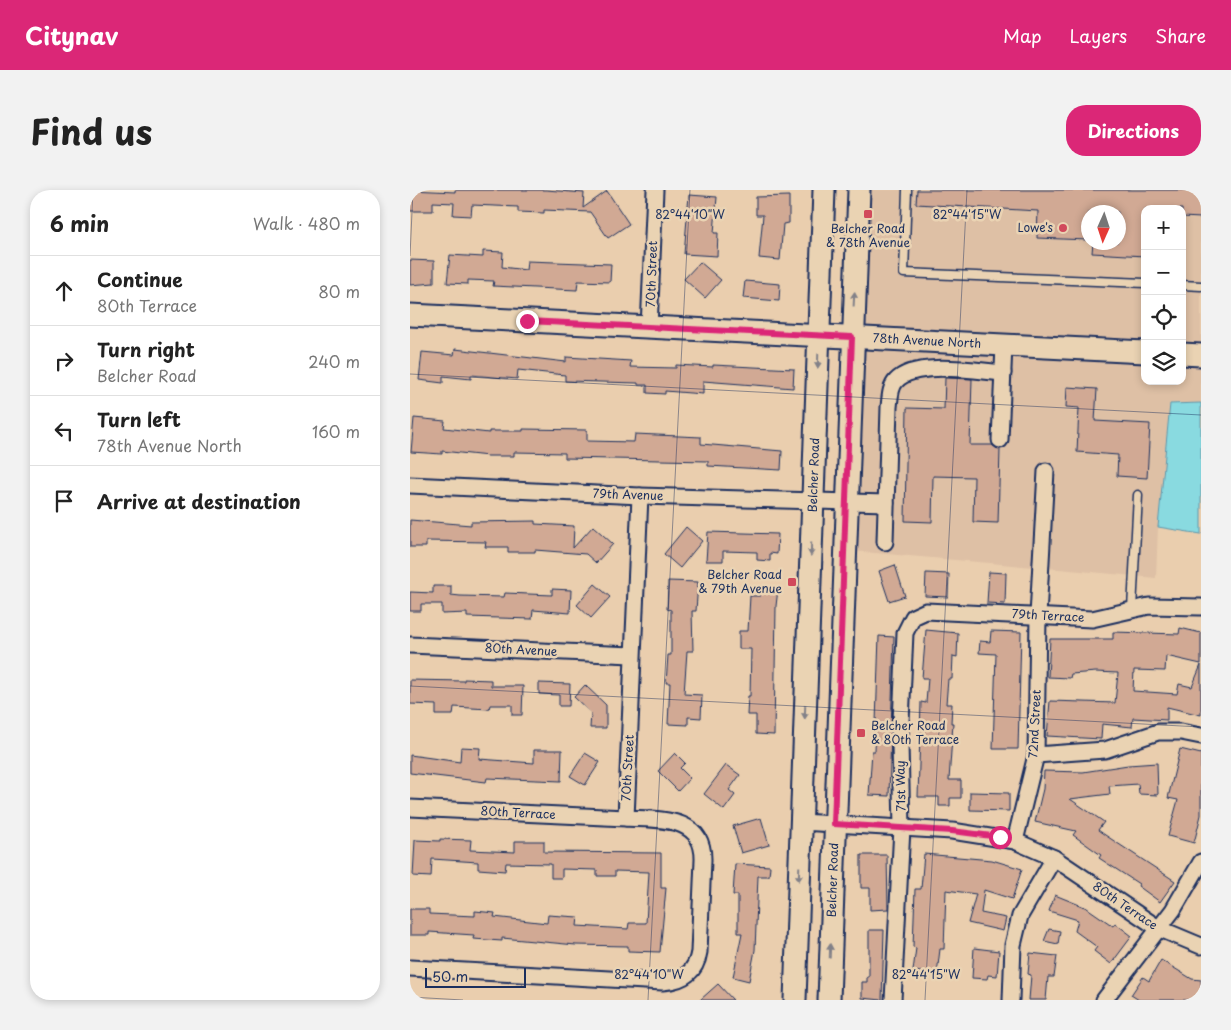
<!DOCTYPE html>
<html lang="en">
<head>
<meta charset="utf-8">
<style>
  body { margin:0; font-family:"Playpen Sans",sans-serif; background:#f2f2f2; color:#222 }
  .controls { position:absolute; right:15px; top:15px; display:grid; overflow:hidden; border-radius:10px; box-shadow:0 2px 8px #0003 }
  .controls button { width:45px; height:45px; display:grid; place-items:center; padding:0; border:0; border-bottom:1px solid #e0e0e0; background:#fff; color:#222; font:25px sans-serif }
  .compass { position:absolute; left:671px; top:15px; width:45px; height:45px; border-radius:50%; background:#fff; box-shadow:0 2px 8px #0003; rotate:183deg }
  .scale { position:absolute; left:15px; bottom:12px; width:101px; box-sizing:border-box; padding-left:5px; border:2px solid #1b2f5e; border-top:0; font-size:14px; line-height:18px; white-space:nowrap; color:#1b2f5e; -webkit-text-stroke:4px #ead3b3; paint-order:stroke }
  .stop { position:absolute; width:15px; height:15px; margin:-11px; border:4px solid #db2777; border-radius:50%; background:#fff }
  .stop.end { background:#db2777; border-color:#fff; box-shadow:0 1px 5px #0008 }
  .list { margin:0; padding:0; list-style:none }
  h2 { display:flex; justify-content:space-between; align-items:center; height:65px; margin:0; padding:0 20px; font-size:21px }
  h2 small { font-size:16px; font-weight:400; color:#767676 }
  .list li { display:grid; grid-template-columns:32px 1fr auto; gap:15px; align-items:center; box-sizing:border-box; height:70px; padding:0 20px; border-top:1px solid #e0e0e0 }
  .list b { display:block; font-size:19px; white-space:nowrap }
  .list p { margin:0; font-size:16px; white-space:nowrap; color:#767676 }
  .list em { font-size:16px; font-style:normal; color:#767676 }
  .icon { flex:none; width:28px; height:28px; fill:none; stroke:currentColor; stroke-width:2; stroke-linecap:round; stroke-linejoin:round }
  .map { position:relative; flex:none; width:791px; height:810px; overflow:hidden; border-radius:20px }
  header { display:flex; align-items:center; gap:30px; box-sizing:border-box; height:70px; padding:0 25px; background:#db2777; color:#fff }
  header strong { font-size:24px }
  nav { display:flex; gap:28px; margin-inline-start:auto; font-size:18px }
  .intro { display:flex; align-items:center; justify-content:space-between; box-sizing:border-box; height:120px; padding:0 30px }
  h1 { margin:0; font-size:35px }
  .button { padding:12px 22px; border-radius:20px; background:#db2777; color:#fff; font-size:18px; font-weight:700 }
  main { display:flex; gap:30px; padding:0 30px }
  aside { flex:1; background:#fff; border-radius:20px; box-shadow:0 2px 8px #0003 }
  .map>svg:first-child { display:block }
</style>
</head>
<body>
<header>
<strong>Citynav</strong>
<nav><a>Map</a><a>Layers</a><a>Share</a></nav>
</header>
<div class="intro"><h1>Find us</h1><a class="button">Directions</a></div>
<main>
<aside>
<h2>6 min<small>Walk · 480 m</small></h2>
<ul class="list">
<li><svg class="icon" aria-label="ahead" viewBox="0 0 24 24"><path d="M12 20V5M6 11l6-6 6 6"/></svg><div><b>Continue</b><p>80th Terrace</p></div><em>80 m</em></li>
<li><svg class="icon" aria-label="right" viewBox="0 0 24 24"><path d="M7 20v-9h11M14 6l5 5-5 5"/></svg><div><b>Turn right</b><p>Belcher Road</p></div><em>240 m</em></li>
<li><svg class="icon" aria-label="left" viewBox="0 0 24 24"><path d="M17 20v-9H6M10 6l-5 5 5 5"/></svg><div><b>Turn left</b><p>78th Avenue North</p></div><em>160 m</em></li>
<li><svg class="icon" aria-label="arrive" viewBox="0 0 24 24"><path d="M6 21V4h12l-3 4 3 4H6"/></svg><div><b>Arrive at destination</b></div></li>
</ul>
</aside>
<div class="map">
<svg width="791" height="810" viewBox="0 0 791 810">
  <rect width="100%" height="100%" fill="#eaceae"/>
  <filter id="ink" filterUnits="userSpaceOnUse"><feTurbulence type="fractalNoise" baseFrequency=".02" numOctaves="2"/><feDisplacementMap in="SourceGraphic" scale="10" xChannelSelector="R" yChannelSelector="G"/><feConvolveMatrix kernelMatrix="1 2 1 2 8 2 1 2 1" color-interpolation-filters="sRGB"/></filter>
  <g filter="url(#ink)">
    <g fill="#dec0a5" fill-rule="evenodd">
      <path d="M 456,0 L 791,0 L 791,157 L 772,156 L 772,19 L 735,19 L 735,154 L 449,139 ZM 678,22 L 708,22 L 708,52 L 678,52 Z"/>
      <path d="M 449,155 L 735,170 L 735,191 L 772,191 L 772,172 L 791,173 L 791,213 L 760,214 L 748,337 L 746,388 L 638,378 L 643,273 L 630,273 L 624,377 L 442,361 Z"/>
    </g>
    <path fill="#89dae0" stroke="#5d96ac" d="M 791,213 L 791,344 L 748,337 L 760,214 Z"/>
    <g fill="#d1a994" stroke="#1b2f5e">
      <path d="M 0,0 L 45,2 L 45,0 L 136,0 L 174,3 L 173,18 L 197,1 L 219,34 L 198,48 L 180,22 L 134,20 L 134,23 L 108,22 L 108,17 L 62,15 L 61,26 L 43,25 L 44,13 L 23,12 L 23,21 L 0,21 Z"/>
      <path d="M 507,0 L 791,0 L 791,28 L 772,27 L 772,19 L 735,19 L 735,66 L 682,63 L 683,52 L 708,52 L 708,22 L 678,22 L 678,50 L 627,48 L 628,21 L 506,14 Z"/>
      <path d="M 279,5 L 307,7 L 304,43 L 308,43 L 307,66 L 274,64 Z"/>
      <path d="M 379,6 L 379,33 L 373,34 L 370,70 L 349,68 L 353,25 L 346,25 L 346,7 Z"/>
      <path d="M 73,61 L 93,62 L 92,77 L 116,80 L 117,71 L 201,74 L 200,92 L 168,91 L 167,100 L 83,96 L 84,91 L 58,90 L 58,94 L 37,93 L 40,65 L 73,67 Z"/>
      <path d="M 0,70 L 24,71 L 24,93 L 0,95 Z"/>
      <path d="M 290,72 L 311,90 L 295,108 L 274,89 Z"/>
      <path d="M 335,91 L 370,94 L 369,111 L 333,108 Z"/>
      <path d="M 45,159 L 156,172 L 156,167 L 221,171 L 220,177 L 266,178 L 266,175 L 303,177 L 303,175 L 384,179 L 383,198 L 293,191 L 293,204 L 255,201 L 255,204 L 237,203 L 237,195 L 228,195 L 228,193 L 155,191 L 155,185 L 108,180 L 107,189 L 61,185 L 61,189 L 33,186 L 33,193 L 9,190 L 12,162 L 44,165 Z"/>
      <path d="M 535,188 L 562,189 L 560,255 L 582,255 L 590,259 L 588,333 L 563,332 L 564,287 L 523,286 L 522,332 L 495,331 L 497,218 L 534,219 Z"/>
      <path d="M 657,197 L 687,199 L 685,231 L 740,234 L 737,288 L 707,286 L 708,265 L 667,262 L 669,218 L 656,217 Z"/>
      <path d="M 4,228 L 35,231 L 34,238 L 79,243 L 79,241 L 113,241 L 113,239 L 177,240 L 177,251 L 224,252 L 225,244 L 291,247 L 291,254 L 372,261 L 371,280 L 298,276 L 298,271 L 155,268 L 155,263 L 104,262 L 104,266 L 78,266 L 32,261 L 32,264 L 1,262 Z"/>
      <path d="M 0,330 L 61,335 L 61,332 L 125,331 L 125,334 L 164,336 L 163,358 L 183,336 L 203,354 L 186,373 L 176,364 L 125,360 L 125,362 L 98,362 L 98,357 L 75,357 L 76,352 L 16,351 L 16,357 L 0,357 Z"/>
      <path d="M 276,337 L 292,351 L 270,378 L 254,364 Z"/>
      <path d="M 298,342 L 368,344 L 367,364 L 360,363 L 360,371 L 347,370 L 347,362 L 313,361 L 313,371 L 296,371 Z"/>
      <path d="M 485,375 L 495,406 L 479,411 L 469,381 Z"/>
      <path d="M 579,382 L 596,383 L 595,414 L 577,413 Z"/>
      <path d="M 516,383 L 539,384 L 538,407 L 515,406 Z"/>
      <path d="M 258,391 L 288,392 L 286,421 L 282,421 L 283,461 L 277,461 L 274,504 L 292,505 L 291,528 L 278,527 L 278,535 L 258,534 L 260,493 L 256,493 L 258,465 L 261,465 L 261,420 L 257,419 Z"/>
      <path d="M 185,394 L 200,407 L 181,428 L 167,415 Z"/>
      <path d="M 23,396 L 41,396 L 41,405 L 50,406 L 94,407 L 95,403 L 142,405 L 142,399 L 161,400 L 160,423 L 123,420 L 122,429 L 57,427 L 57,423 L 32,424 L 32,414 L 11,414 L 11,421 L 0,421 L 0,402 L 23,403 Z"/>
      <path d="M 350,398 L 368,399 L 366,416 L 364,545 L 346,544 L 346,525 L 337,525 L 338,506 L 340,506 L 341,459 L 329,459 L 329,441 L 338,441 L 340,406 L 350,406 Z"/>
      <path d="M 770,438 L 791,443 L 791,474 L 756,466 L 755,481 L 724,480 L 723,501 L 767,504 L 769,494 L 782,497 L 791,475 L 791,525 L 757,517 L 757,530 L 723,528 L 722,537 L 692,534 L 691,549 L 637,546 L 640,511 L 705,513 L 708,483 L 686,482 L 661,484 L 660,488 L 638,487 L 640,449 L 703,449 L 703,442 L 769,444 Z"/>
      <path d="M 516,440 L 548,443 L 547,467 L 543,466 L 542,489 L 538,489 L 536,514 L 542,514 L 541,533 L 543,533 L 539,590 L 551,590 L 551,608 L 540,608 L 540,616 L 529,616 L 529,607 L 508,607 L 511,512 L 516,513 L 518,488 L 512,488 Z"/>
      <path d="M 581,441 L 611,442 L 608,559 L 583,559 L 586,464 L 569,463 L 570,451 L 580,452 Z"/>
      <path d="M 469,446 L 484,447 L 479,606 L 459,605 L 462,561 L 465,561 Z"/>
      <path d="M 54,489 L 81,490 L 81,496 L 113,496 L 112,525 L 102,525 L 102,515 L 80,515 L 79,519 L 44,517 L 43,525 L 26,525 L 26,515 L 0,514 L 0,490 L 54,491 Z"/>
      <path d="M 129,493 L 160,494 L 159,516 L 149,516 L 149,505 L 129,504 Z"/>
      <path d="M 175,495 L 196,515 L 196,538 L 180,538 L 181,523 L 164,507 Z"/>
      <path d="M 51,557 L 70,558 L 69,569 L 124,573 L 124,560 L 152,560 L 151,591 L 77,588 L 76,592 L 0,583 L 0,565 L 50,572 Z"/>
      <path d="M 770,559 L 791,564 L 791,625 L 784,653 L 758,646 L 768,610 L 758,608 Z"/>
      <path d="M 175,563 L 190,572 L 175,595 L 160,586 Z"/>
      <path d="M 265,563 L 275,573 L 270,578 L 280,588 L 268,601 L 248,581 Z"/>
      <path d="M 747,573 L 748,605 L 729,604 L 728,594 L 699,596 L 700,604 L 660,609 L 694,632 L 688,640 L 695,645 L 765,691 L 750,712 L 728,696 L 729,694 L 689,668 L 691,665 L 663,645 L 666,641 L 625,632 L 633,599 L 634,581 L 673,582 L 718,575 Z"/>
      <path d="M 316,575 L 330,585 L 319,600 L 325,605 L 314,620 L 294,604 Z"/>
      <path d="M 560,602 L 599,603 L 599,621 L 560,620 Z"/>
      <path d="M 351,628 L 359,655 L 331,663 L 323,636 Z"/>
      <path d="M 30,649 L 61,650 L 60,660 L 105,662 L 105,651 L 134,651 L 134,662 L 251,663 L 251,698 L 256,698 L 250,762 L 218,761 L 218,756 L 166,755 L 92,748 L 92,751 L 63,749 L 64,745 L 19,742 L 19,745 L 0,745 L 0,719 L 19,719 L 19,724 L 65,726 L 65,721 L 85,723 L 84,727 L 137,733 L 138,725 L 168,727 L 167,736 L 218,739 L 219,733 L 236,733 L 239,682 L 205,681 L 205,686 L 187,686 L 187,680 L 152,679 L 152,688 L 141,688 L 141,674 L 96,673 L 95,681 L 68,679 L 68,672 L 22,669 L 21,687 L 3,686 L 5,650 L 30,651 Z"/>
      <path d="M 514,664 L 582,670 L 612,679 L 602,709 L 574,700 L 571,723 L 596,728 L 593,741 L 558,733 L 566,704 L 536,700 L 534,759 L 530,759 L 527,784 L 503,781 L 506,758 L 503,757 L 505,699 L 511,699 Z"/>
      <path d="M 451,665 L 477,665 L 478,719 L 460,720 L 460,698 L 451,698 Z"/>
      <path d="M 325,674 L 360,676 L 359,686 L 348,686 L 345,760 L 339,791 L 323,787 L 332,743 L 328,743 L 328,705 L 323,705 Z"/>
      <path d="M 645,705 L 677,718 L 703,736 L 705,733 L 722,746 L 701,774 L 684,761 L 687,757 L 665,741 L 668,730 L 639,721 Z"/>
      <path d="M 639,739 L 650,741 L 648,754 L 634,751 Z"/>
      <path d="M 459,740 L 474,740 L 472,810 L 452,808 L 452,792 L 457,792 L 457,787 L 459,787 Z"/>
      <path d="M 564,758 L 589,761 L 587,786 L 578,785 L 577,789 L 562,788 Z"/>
      <path d="M 620,763 L 647,766 L 644,787 L 638,787 L 636,810 L 619,810 L 621,785 L 618,784 Z"/>
      <path d="M 751,770 L 782,789 L 791,790 L 791,810 L 729,810 L 721,805 L 733,787 L 739,791 Z"/>
      <path d="M 308,794 L 323,810 L 290,810 Z"/>
    </g>
    <g fill="none" stroke-linecap="round" stroke-linejoin="round">
      <g stroke="#1b2f5e" stroke-width="11">
        <g id="lane">
          <path d="M 497,0 L 494,83 L 735,93"/>
          <path d="M 772,95 L 791,96"/>
          <path d="M 722,419 L 728,305"/>
        </g>
      </g>
      <g stroke="#1b2f5e" stroke-width="19">
        <g id="street">
          <path d="M 239,138 L 245,0"/>
          <path d="M 590,250 L 594,155"/>
          <path d="M 0,295 L 230,306 L 476,313"/>
          <path d="M 475,352 L 479,217 C 480,209 480,197 486,191 C 504,170 567,181 593,183"/>
          <path d="M 0,455 L 222,465"/>
          <path d="M 626,565 L 695,560 L 748,542 L 771,542 L 791,546"/>
          <path d="M 0,618 L 216,628"/>
          <path d="M 391,632 L 542,641 L 605,651 L 644,668 L 748,738 L 791,756"/>
          <path d="M 605,651 L 626,565 L 628,426 L 636,281"/>
          <path d="M 0,778 L 253,792 C 273,791 286,782 289,762 L 293,670 C 294,625 247,630 216,628 L 230,306"/>
          <path d="M 483,810 L 492,638 L 490,554 L 495,443 L 503,427 L 516,421 L 682,429 L 739,416 L 791,417"/>
          <path d="M 601,810 L 603,755 L 610,726 L 644,668"/>
          <path d="M 694,810 L 763,720 L 791,672"/>
        </g>
      </g>
      <g stroke="#1b2f5e" stroke-width="25">
        <g id="secondary">
          <path d="M 0,125 L 735,162"/>
          <path d="M 772,164 L 791,165"/>
          <path d="M 385,810 L 414,0"/>
          <path d="M 419,810 L 449,0"/>
        </g>
      </g>
      <use href="#lane" stroke="#ead3b3" stroke-width="8"/>
      <use href="#street" stroke="#ead3b3" stroke-width="15"/>
      <use href="#secondary" stroke="#ead3b3" stroke-width="21"/>
    </g>
    <defs><path id="oneway-solid" d="M-6-.8H1V-3.2L6.5 0L1 3.2V.8H-6Z" transform="scale(1.25)"/></defs>
    <g fill="#828188">
      <use href="#oneway-solid" transform="translate(444 109) rotate(-87)"/>
      <use href="#oneway-solid" transform="translate(408 171) rotate(92)"/>
      <use href="#oneway-solid" transform="translate(401 359) rotate(92)"/>
      <use href="#oneway-solid" transform="translate(395 522) rotate(92)"/>
      <use href="#oneway-solid" transform="translate(389 684) rotate(92)"/>
      <use href="#oneway-solid" transform="translate(420 761) rotate(-88)"/>
    </g>
  </g>
  <g fill="none" stroke-linecap="round" stroke-linejoin="round" filter="url(#ink)">
    <path stroke="#db2777" stroke-width="6" d="M 117,131 L 442,147 L 424,634 L 542,641 L 590,647"/>
  </g>
  <path fill="none" stroke="#1b2f5e" stroke-width="1" stroke-opacity="0.45" d="M 0,66 L 3,0M 0,184 L 791,225M 0,496 L 791,537M 0,807 L 53,810M 238,810 L 280,0M 515,810 L 557,0"/>
  <g fill="#d1495b" stroke="#ead3b3" stroke-width="2">
    <rect x="453" y="19" width="10" height="10" rx="2.5"/>
    <circle cx="653" cy="38" r="5"/>
    <rect x="377" y="387" width="10" height="10" rx="2.5"/>
    <rect x="446" y="538" width="10" height="10" rx="2.5"/>
  </g>
  <g text-anchor="middle" stroke-width="5" stroke-linejoin="round" paint-order="stroke">
    <g font-size="12" fill="#1b2f5e" stroke="#ead3b3" text-anchor="end">
      <text x="643" y="42">Lowe's</text>
      <text x="458" y="43" text-anchor="middle">Belcher Road<tspan x="458" dy="14">&amp; 78th Avenue</tspan></text>
      <text x="372" y="389">Belcher Road<tspan x="372" dy="14">&amp; 79th Avenue</tspan></text>
      <text x="461" y="540" text-anchor="start">Belcher Road<tspan x="461" dy="14">&amp; 80th Terrace</tspan></text>
    </g>
    <g font-size="12" fill="#1b2f5e" stroke="#ead3b3">
      <text transform="translate(242 84) rotate(-88)" y="4">70th Street</text>
      <text transform="translate(517 151) rotate(3)" y="4">78th Avenue North</text>
      <text transform="translate(404 285) rotate(-88)" y="4">Belcher Road</text>
      <text transform="translate(218 305) rotate(2)" y="4">79th Avenue</text>
      <text transform="translate(638 426) rotate(3)" y="4">79th Terrace</text>
      <text transform="translate(111 460) rotate(3)" y="4">80th Avenue</text>
      <text transform="translate(625 534) rotate(-87)" y="4">72nd Street</text>
      <text transform="translate(218 578) rotate(-87)" y="4">70th Street</text>
      <text transform="translate(491 596) rotate(-91)" y="4">71st Way</text>
      <text transform="translate(108 623) rotate(3)" y="4">80th Terrace</text>
      <text transform="translate(423 690) rotate(-88)" y="4">Belcher Road</text>
      <text transform="translate(715 716) rotate(34)" y="4">80th Terrace</text>
    </g>
  </g>
  <g font-size="12" text-anchor="middle" fill="#1b2f5e" stroke="#ead3b3" stroke-width="5" stroke-linejoin="round" paint-order="stroke">
    <text x="280" y="29">82°44'10"W</text>
    <text x="557" y="29">82°44'15"W</text>
    <text x="239" y="789">82°44'10"W</text>
    <text x="516" y="789">82°44'15"W</text>
  </g>
</svg>
<div class="controls">
<button>+</button>
<button>−</button>
<button><svg class="icon" aria-label="locate" viewBox="0 0 24 24"><circle cx="12" cy="12" r="6"/><path d="M12 2v4M12 18v4M2 12h4M18 12h4"/></svg></button>
<button><svg class="icon" aria-label="layers" viewBox="0 0 24 24"><path d="M12 4l9 5-9 5-9-5zM3 14l9 5 9-5"/></svg></button>
</div>
<svg class="compass" viewBox="-18 -18 36 36"><path d="M0-13l5 13h-10z" fill="#e53935"/><path d="M0 13l5-13h-10z" fill="#767676"/></svg>
<div class="scale">50 m</div>
<div class="stop" style="left:590px;top:647px"></div>
<div class="stop end" style="left:117px;top:131px"></div>
</div>
</main>
</body>
</html>
